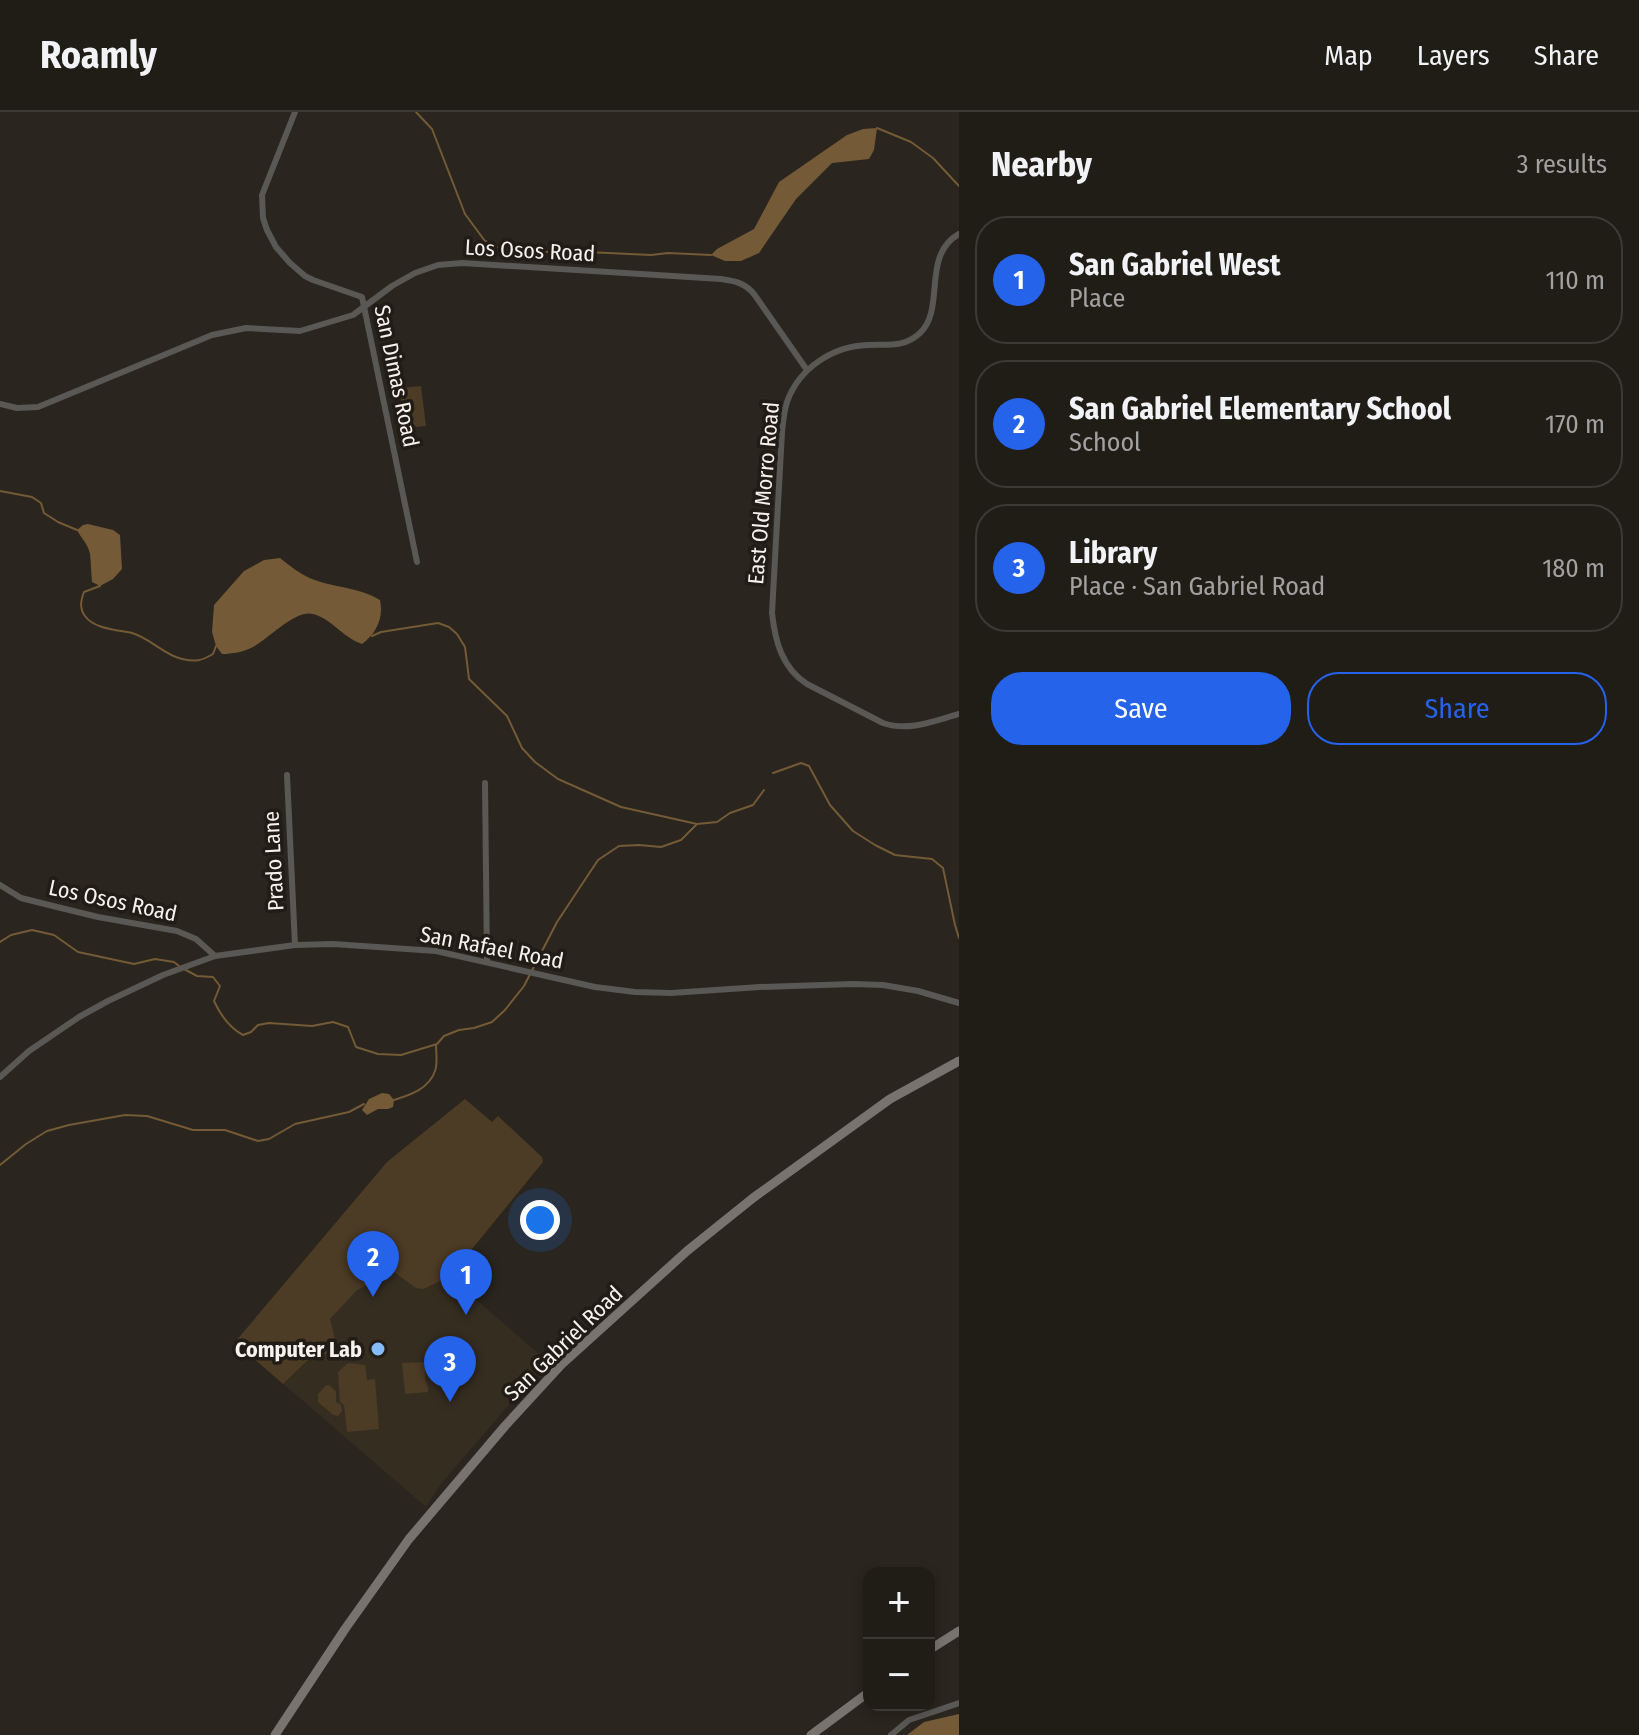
<!DOCTYPE html>
<html lang="en">
<head>
<meta charset="utf-8">
<style>
  body { margin:0; font-family:"Fira Sans Condensed",sans-serif; background:#2d2923; color:#f1f3f6 }
  .controls { position:absolute; right:24px; bottom:24px; display:grid; overflow:hidden; border-radius:16px; box-shadow:0 4px 12px #0003 }
  .controls button { width:72px; height:72px; display:grid; place-items:center; padding:0; border:0; border-bottom:2px solid #3d3a35; background:#201c16; color:#f1f3f6; font:40px sans-serif }
  .you { position:absolute; left:540px; top:1108px; width:28px; height:28px; margin:-20px; border:6px solid #fff; border-radius:50%; background:#1a73e8; box-shadow:0 0 0 12px #1a73e833 }
  .badge { display:grid; place-items:center; width:52px; height:52px; border-radius:50%; background:#2563eb; color:#fff; font-size:26px; font-weight:700 }
  .pin { position:absolute; translate:-50% -66px; filter:drop-shadow(0 2px 4px #0008) }
  .pin::after { content:''; position:absolute; top:42px; width:28px; height:24px; background:inherit; clip-path:polygon(0 0,100% 0,50% 100%) }
  .list { margin:0; padding:0; list-style:none }
  h2 { display:flex; justify-content:space-between; align-items:center; height:104px; margin:0; padding:0 32px; font-size:34px }
  h2 small { font-size:26px; font-weight:400; color:#a2a1a1 }
  .list li { display:grid; grid-template-columns:52px 1fr auto; gap:24px; align-items:center; box-sizing:border-box; height:128px; margin:0 16px 16px; padding:0 16px; border:2px solid #3d3a35; border-radius:32px }
  .list b { display:block; font-size:30px; white-space:nowrap }
  .list p { margin:0; font-size:26px; white-space:nowrap; color:#a2a1a1 }
  .list em { font-size:26px; font-style:normal; color:#a2a1a1 }
  .actions { display:flex; gap:16px; padding:24px 32px }
  .actions a { flex:1; padding:18px 0; border:2px solid #2563eb; border-radius:32px; text-align:center; font-size:28px; color:#2563eb }
  .actions .main { background:#2563eb; color:#fff }
  .map { position:relative; flex:none; width:959px; height:1623px; overflow:hidden }
  header { display:flex; align-items:center; gap:48px; box-sizing:border-box; height:112px; padding:0 40px; background:#201c16; border-bottom:2px solid #3d3a35 }
  header strong { font-size:38px }
  nav { display:flex; gap:44px; margin-inline-start:auto; font-size:28px }
  main { display:flex }
  aside { flex:1; background:#201c16 }
  .map>svg:first-child { display:block }
</style>
</head>
<body>
<header>
<strong>Roamly</strong>
<nav><a>Map</a><a>Layers</a><a>Share</a></nav>
</header>
<main>
<div class="map">
<svg width="959" height="1623" viewBox="0 0 959 1623">
  <rect width="100%" height="100%" fill="#2a251e"/>
  <path fill="#362d21" d="M 465,987 L 492,1010 L 498,1004 L 542,1045 L 543,1050 L 450,1165 L 548,1250 L 501,1302 L 440,1373 L 426,1395 L 235,1230 L 387,1050 Z"/>
  <g fill="#4c3b25">
    <path d="M 421,274 L 426,314 L 404,316 L 400,276 Z"/>
    <path d="M 465,987 L 492,1010 L 498,1004 L 542,1045 L 543,1050 L 449,1165 L 423,1177 L 416,1176 L 394,1160 L 357,1178 L 330,1207 L 337,1235 L 317,1248 L 312,1244 L 283,1272 L 235,1230 L 387,1050 Z"/>
    <path d="M 426,1250 C 427,1255 424,1260 425,1267 C 426,1272 429,1274 428,1280 L 405,1282 L 402,1251 Z"/>
    <path d="M 348,1251 L 365,1253 L 367,1268 L 375,1267 L 379,1317 L 347,1320 L 344,1293 L 340,1290 L 338,1260 Z"/>
    <path d="M 326,1273 L 330,1274 L 336,1279 L 336,1290 L 341,1293 L 342,1299 L 338,1304 L 333,1303 L 318,1290 L 318,1282 Z"/>
  </g>
  <g fill="#745a36">
    <path d="M 877,16 L 874,38 L 869,47 L 832,51 L 796,87 L 759,141 L 741,149 L 725,149 L 711,143 L 717,137 L 754,117 L 779,70 L 847,23 L 863,17 Z"/>
    <path d="M 88,412 L 113,418 L 120,423 L 122,457 L 113,467 L 100,474 L 92,470 C 91,460 91,451 90,442 C 88,432 81,426 77,418 L 83,413 Z"/>
    <path d="M 280,446 C 290,454 300,462 312,467 C 335,476 359,475 380,488 C 384,506 376,522 362,532 C 342,525 332,507 313,502 C 296,497 268,527 253,535 C 243,540 233,542 222,542 L 216,534 L 212,520 L 214,493 L 244,459 L 264,448 Z"/>
    <path d="M 382,981 L 389,982 L 394,988 L 393,995 L 388,997 L 378,997 L 367,1003 L 362,998 L 369,987 Z"/>
    <path d="M 959,1602 L 959,1623 L 907,1623 L 924,1610 Z"/>
  </g>
  <g fill="none" stroke-linecap="round" stroke-linejoin="round">
    <g stroke="#745a36" stroke-width="2">
      <path d="M 416,0 L 432,17 L 465,102 L 485,129 L 503,137 L 523,140 L 587,140 L 651,143 L 668,141 L 711,143"/>
      <path d="M 877,16 L 911,30 L 933,46 L 959,74"/>
      <path d="M 0,379 L 32,385 L 41,391 L 44,401 L 58,410 L 77,418"/>
      <path d="M 100,474 L 84,480 C 81,488 79,496 85,504 C 94,517 118,518 132,521 C 150,526 164,543 182,547 C 196,550 201,549 213,542 L 216,534"/>
      <path d="M 372,524 L 381,520 L 438,511 L 449,515 L 457,522 L 465,535 L 469,567 L 507,604 L 522,636 L 535,650 L 558,667 L 621,695 L 697,712 L 717,710 L 730,701 L 753,693 L 764,678"/>
      <path d="M 773,661 L 801,651 L 809,654 L 830,693 L 853,719 L 875,733 L 895,743 L 932,747 L 943,756 L 955,813 L 959,826"/>
      <path d="M 0,830 L 11,823 L 32,818 L 54,823 L 78,840 L 134,852 L 155,847 L 174,850 L 179,854"/>
      <path d="M 184,857 L 197,864 L 213,865 L 220,874 L 214,889 C 220,902 230,916 243,923 L 251,920 L 258,913 L 269,911 L 312,914 L 333,910 L 348,915 L 356,935 L 378,942 L 401,943 L 437,932 L 444,924 L 459,918 L 474,916 L 492,910 L 505,898 L 524,874 L 557,810 L 598,748 L 619,734 L 639,733 L 661,735 L 681,728 L 697,712"/>
      <path d="M 394,988 C 410,983 429,977 435,959 C 438,952 436,940 436,933"/>
      <path d="M 0,1053 L 26,1032 L 47,1019 L 69,1013 L 125,1003 L 147,1004 L 193,1018 L 225,1018 L 258,1029 L 269,1027 L 295,1012 L 349,1000 L 364,992"/>
    </g>
    <g stroke="#5a5854" stroke-width="6">
      <path d="M 295,0 L 262,83 L 263,106 L 267,118 L 276,135 L 290,151 L 305,164 L 313,168 L 362,185 L 417,450"/>
      <path d="M 959,122 C 921,143 946,197 920,221 C 904,236 888,232 868,233 C 833,234 799,256 787,290 C 784,299 783,310 782,320 L 772,501 C 775,529 782,556 807,572 L 883,611 C 909,620 934,609 959,602"/>
      <path d="M 0,292 L 17,296 L 38,295 L 212,223 L 246,216 L 300,219 L 353,203 L 392,174 L 415,161 L 438,153 L 462,151 L 721,167 C 735,169 745,171 754,182 L 807,258"/>
      <path d="M 287,663 L 295,833"/>
      <path d="M 485,671 L 487,849"/>
      <path d="M 0,773 L 21,786 L 57,795 L 98,805 L 177,819 L 196,827 L 215,844"/>
      <path d="M 0,965 L 29,939 L 79,905 L 108,889 L 163,863 L 215,844 L 295,833 L 333,832 L 436,839 L 595,875 L 635,880 L 671,881 L 760,875 L 853,872 L 883,873 L 918,879 L 959,891"/>
      <path d="M 891,1623 L 909,1608 L 959,1591"/>
    </g>
    <g stroke="#78736e" stroke-width="9">
      <path d="M 929,1538 L 959,1519"/>
      <path d="M 275,1623 L 345,1517 L 409,1427 L 505,1314 L 561,1253 L 687,1139 L 753,1086 L 890,987 L 959,949"/>
      <path d="M 811,1623 L 869,1580"/>
    </g>
  </g>
  <circle fill="#86bbfb" stroke="#211c15" stroke-width="3" cx="378" cy="1237" r="8"/>
  <g text-anchor="middle" stroke-width="7" stroke-linejoin="round" paint-order="stroke">
    <g font-size="22" fill="#f6f2ed" stroke="#211c15">
      <text transform="translate(530 138) rotate(3)" y="8">Los Osos Road</text>
      <text transform="translate(397 264) rotate(78)" y="8">San Dimas Road</text>
      <text transform="translate(763 381) rotate(-85)" y="8">East Old Morro Road</text>
      <text transform="translate(273 749) rotate(-93)" y="8">Prado Lane</text>
      <text transform="translate(113 788) rotate(12)" y="8">Los Osos Road</text>
      <text transform="translate(492 835) rotate(11)" y="8">San Rafael Road</text>
      <text transform="translate(563 1231) rotate(-44)" y="8">San Gabriel Road</text>
    </g>
    <g font-size="22" font-weight="bold" fill="#f6f2ed" stroke="#211c15" text-anchor="end">
      <text x="362" y="1245">Computer Lab</text>
    </g>
  </g>
</svg>
<div class="controls">
<button>+</button>
<button>−</button>
</div>
<div class="you"></div>
<div class="pin badge" style="left:466px;top:1203px">1</div>
<div class="pin badge" style="left:373px;top:1185px">2</div>
<div class="pin badge" style="left:450px;top:1290px">3</div>
</div>
<aside>
<h2>Nearby<small>3 results</small></h2>
<ul class="list">
<li><span class="badge">1</span><div><b>San Gabriel West</b><p>Place</p></div><em>110 m</em></li>
<li><span class="badge">2</span><div><b>San Gabriel Elementary School</b><p>School</p></div><em>170 m</em></li>
<li><span class="badge">3</span><div><b>Library</b><p>Place · San Gabriel Road</p></div><em>180 m</em></li>
</ul>
<div class="actions"><a class="main">Save</a><a>Share</a></div>
</aside>
</main>
</body>
</html>
